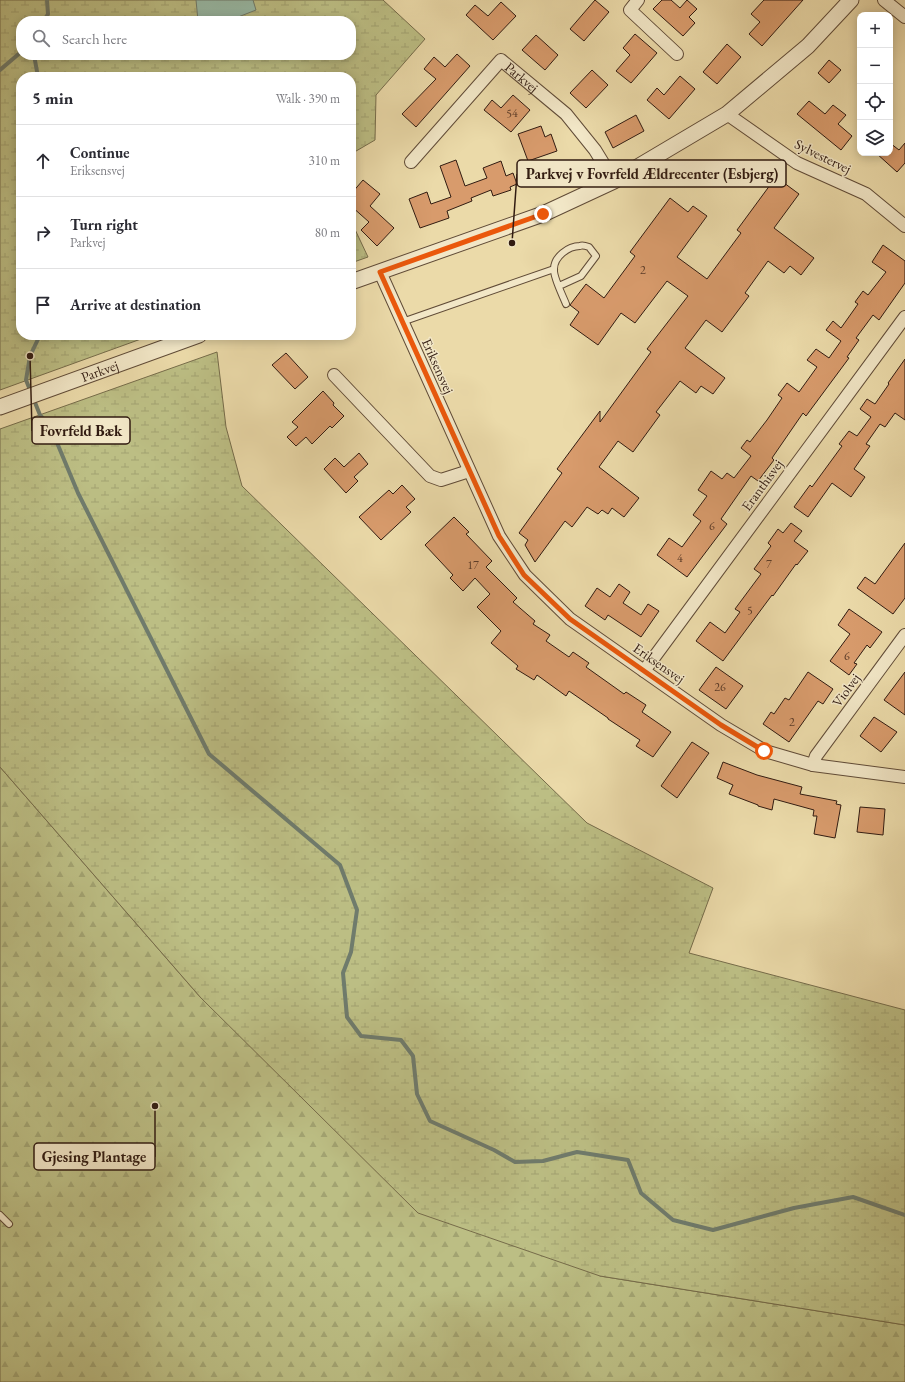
<!DOCTYPE html>
<html lang="en">
<head>
<meta charset="utf-8">
<style>
  body { margin:0; font-family:"EB Garamond",serif; background:#f7f7f7; color:#2b2b33 }
  .controls { position:absolute; right:12px; top:12px; display:grid; overflow:hidden; border-radius:8px; box-shadow:0 2px 10px #0003 }
  .controls button { width:36px; height:36px; display:grid; place-items:center; padding:0; border:0; border-bottom:1px solid #e1e1e2; background:#fff; color:#2b2b33; font:20px sans-serif }
  .stop { position:absolute; width:12px; height:12px; margin:-9px; border:3px solid #ea580c; border-radius:50%; background:#fff }
  .stop.end { background:#ea580c; border-color:#fff; box-shadow:0 1px 4px #0008 }
  .list { margin:0; padding:0; list-style:none }
  h2 { display:flex; justify-content:space-between; align-items:center; height:52px; margin:0; padding:0 16px; font-size:17px }
  h2 small { font-size:13px; font-weight:400; color:#7c7c81 }
  .list li { display:grid; grid-template-columns:26px 1fr auto; gap:12px; align-items:center; box-sizing:border-box; height:72px; padding:0 16px; border-top:1px solid #e1e1e2 }
  .list b { display:block; font-size:15px; white-space:nowrap }
  .list p { margin:0; font-size:13px; white-space:nowrap; color:#7c7c81 }
  .list em { font-size:13px; font-style:normal; color:#7c7c81 }
  .icon { flex:none; width:22px; height:22px; fill:none; stroke:currentColor; stroke-width:2; stroke-linecap:round; stroke-linejoin:round }
  .map { position:relative; flex:none; width:905px; height:1382px; overflow:hidden }
  .search { position:absolute; background:#fff; box-shadow:0 2px 10px #0003; left:16px; top:16px; width:340px; height:44px; display:flex; align-items:center; gap:10px; box-sizing:border-box; padding:0 14px; border-radius:16px; color:#7c7c81; font-size:15px }
  .panel { position:absolute; background:#fff; box-shadow:0 2px 10px #0003; left:16px; top:72px; width:340px; height:268px; border-radius:16px }
  .map>svg:first-child { display:block }
</style>
</head>
<body>
<div class="map">
<svg width="905" height="1382" viewBox="0 0 905 1382">
  <defs>
    <pattern id="forest-firs" width="22" height="20" patternUnits="userSpaceOnUse"><rect width="22" height="20" fill="#bcbe84"/><path d="M5 1l3.5 6h-7zM16 11l3.5 6h-7z" fill="#a2a371"/></pattern>
    <pattern id="wetland-marsh" width="20" height="14" patternUnits="userSpaceOnUse"><rect width="20" height="14" fill="#bcbe84"/><path d="M1 5h8M5 5V1M11 12h8M15 12V8" fill="none" stroke="#a2a371"/></pattern>
  </defs>
  <rect width="100%" height="100%" fill="#ebdaa9"/>
  <filter id="stains"><feTurbulence type="fractalNoise" baseFrequency=".005" numOctaves="4"/><feColorMatrix values="0 0 0 0 .2 0 0 0 0 .09 0 0 0 0 .02 0 0 0 .5 -.17"/></filter>
  <radialGradient id="worn" r=".72"><stop offset=".6" stop-color="#630" stop-opacity="0"/><stop offset="1" stop-color="#630" stop-opacity=".3"/></radialGradient>
  <path fill="url(#forest-firs)" stroke="#766c4a" d="M 0,767 L 201,998 L 600,1276 L 905,1325 L 905,1382 L 0,1382 Z"/>
  <g fill="url(#wetland-marsh)" stroke="#766c4a" fill-rule="evenodd">
    <path d="M 0,0 L 383,0 L 425,39 L 376,95 L 375,140 L 351,154 L 351,77 L 21,77 L 21,335 L 152,335 L 0,390 ZM 21,21 L 351,21 L 351,55 L 21,55 Z"/>
    <path d="M 351,221 L 368,257 L 351,263 Z"/>
    <path d="M 217,352 L 226,427 L 242,486 L 587,823 L 713,888 L 689,953 L 905,1010 L 905,1325 L 600,1276 L 418,1213 L 201,998 L 0,767 L 0,429 Z"/>
  </g>
  <path fill="#98bba8" stroke="#6f7b6c" d="M 196,0 L 253,0 L 256,10 L 228,21 L 198,21 Z"/>
  <g fill="none" stroke-linecap="round" stroke-linejoin="round">
    <g stroke="#6f7b6c" stroke-width="4">
      <path d="M 44,21 L 48,14 L 47,0"/>
      <path d="M 34,55 L 38,77"/>
      <path d="M 0,70 L 21,52"/>
      <path d="M 40,335 L 30,356 L 26,380 L 40,415 L 50,426 L 78,493 L 209,754 L 340,865 L 357,910 L 351,952 L 343,973 L 347,1017 L 361,1036 L 401,1040 L 413,1056 L 417,1094 L 430,1121 L 494,1150 L 515,1162 L 543,1161 L 577,1152 L 628,1160 L 641,1193 L 673,1220 L 713,1230 L 794,1208 L 853,1197 L 905,1215"/>
    </g>
  </g>
  <g fill="#d89b6c" stroke="#311b11">
    <path d="M 595,0 L 609,12 L 584,41 L 570,29 Z"/>
    <path d="M 662,0 L 671,0 L 680,8 L 687,0 L 697,9 L 689,17 L 695,23 L 683,36 L 653,9 Z"/>
    <path d="M 764,0 L 803,0 L 762,46 L 749,34 L 760,22 L 751,14 Z"/>
    <path d="M 501,2 L 516,16 L 493,40 L 466,15 L 475,5 L 488,16 Z"/>
    <path d="M 635,34 L 657,53 L 631,83 L 616,71 L 630,55 L 623,48 Z"/>
    <path d="M 536,35 L 558,55 L 545,70 L 522,50 Z"/>
    <path d="M 727,44 L 741,57 L 717,84 L 703,72 Z"/>
    <path d="M 457,54 L 470,66 L 416,127 L 402,114 L 436,79 L 424,69 L 434,57 L 445,67 Z"/>
    <path d="M 829,60 L 841,70 L 829,83 L 818,73 Z"/>
    <path d="M 592,70 L 608,85 L 586,108 L 570,93 Z"/>
    <path d="M 680,76 L 695,89 L 669,119 L 647,100 L 657,88 L 664,95 Z"/>
    <path d="M 513,95 L 530,110 L 511,132 L 484,110 L 492,100 L 501,108 Z"/>
    <path d="M 809,101 L 825,114 L 833,105 L 846,115 L 838,124 L 852,136 L 841,150 L 797,114 Z"/>
    <path d="M 636,115 L 644,131 L 613,148 L 605,132 Z"/>
    <path d="M 541,126 L 545,137 L 551,134 L 557,151 L 528,161 L 518,134 Z"/>
    <path d="M 890,143 L 899,150 L 905,143 L 905,163 L 897,172 L 876,153 L 890,153 Z"/>
    <path d="M 456,160 L 465,186 L 487,178 L 483,168 L 501,161 L 506,176 L 513,173 L 517,184 L 510,187 L 511,190 L 493,196 L 491,190 L 471,198 L 472,201 L 447,211 L 449,218 L 420,228 L 409,199 L 427,192 L 431,204 L 451,197 L 440,166 Z"/>
    <path d="M 776,177 L 799,194 L 774,228 L 814,258 L 801,275 L 790,266 L 784,273 L 768,261 L 745,293 L 749,296 L 722,332 L 706,320 L 685,348 L 725,378 L 713,394 L 701,386 L 696,393 L 680,381 L 656,412 L 660,415 L 633,452 L 618,441 L 599,467 L 639,498 L 624,517 L 612,508 L 608,514 L 602,510 L 598,514 L 587,507 L 572,527 L 565,521 L 535,562 L 525,545 L 528,540 L 519,533 L 562,473 L 557,469 L 600,411 L 600,422 L 651,352 L 647,349 L 688,296 L 667,281 L 635,323 L 621,313 L 598,345 L 570,325 L 579,312 L 570,305 L 586,284 L 604,298 L 635,256 L 630,252 L 670,198 L 688,212 L 693,206 L 707,216 L 677,257 L 707,279 L 741,233 L 737,230 Z"/>
    <path d="M 363,180 L 380,194 L 370,206 L 394,228 L 377,246 L 361,230 L 369,222 L 351,206 L 351,194 Z"/>
    <path d="M 883,245 L 905,261 L 905,283 L 879,320 L 873,315 L 856,338 L 859,340 L 847,357 L 849,358 L 806,416 L 803,413 L 772,458 L 774,460 L 758,481 L 751,476 L 721,519 L 727,524 L 687,577 L 657,555 L 669,538 L 682,547 L 701,521 L 693,515 L 707,496 L 698,490 L 711,471 L 722,479 L 727,473 L 734,478 L 751,456 L 741,448 L 747,440 L 750,442 L 767,420 L 782,398 L 778,395 L 787,383 L 799,392 L 817,367 L 807,360 L 816,349 L 829,358 L 841,341 L 826,330 L 833,321 L 841,328 L 858,304 L 855,302 L 863,291 L 868,295 L 886,272 L 872,262 Z"/>
    <path d="M 286,353 L 308,377 L 295,389 L 272,365 Z"/>
    <path d="M 905,359 L 905,420 L 895,413 L 885,427 L 880,424 L 866,444 L 870,446 L 854,469 L 865,477 L 851,497 L 832,483 L 808,517 L 794,507 L 810,485 L 812,487 L 842,446 L 839,444 L 849,431 L 857,436 L 871,417 L 860,409 L 867,399 L 875,404 L 889,384 L 888,383 Z"/>
    <path d="M 323,391 L 334,403 L 333,405 L 344,416 L 332,428 L 330,426 L 312,444 L 306,437 L 296,446 L 287,437 L 298,427 L 292,422 Z"/>
    <path d="M 359,453 L 368,464 L 354,477 L 358,481 L 346,493 L 324,469 L 335,458 L 344,467 Z"/>
    <path d="M 402,485 L 415,499 L 406,507 L 411,512 L 381,540 L 359,517 L 389,490 L 393,494 Z"/>
    <path d="M 454,517 L 469,532 L 466,534 L 492,561 L 486,567 L 517,598 L 513,602 L 535,621 L 533,624 L 550,635 L 546,641 L 569,657 L 573,652 L 589,663 L 586,667 L 624,694 L 626,692 L 646,705 L 642,712 L 671,732 L 653,757 L 636,746 L 640,740 L 608,719 L 608,718 L 569,691 L 566,696 L 537,675 L 534,680 L 516,669 L 518,666 L 491,643 L 501,631 L 477,607 L 490,594 L 475,578 L 463,591 L 450,578 L 453,575 L 425,545 Z"/>
    <path d="M 791,523 L 802,531 L 794,541 L 808,551 L 797,565 L 796,564 L 773,596 L 772,595 L 723,661 L 696,641 L 710,622 L 725,633 L 740,612 L 735,609 L 761,574 L 754,569 L 771,546 L 768,543 L 778,529 L 783,533 Z"/>
    <path d="M 905,543 L 905,598 L 893,614 L 857,588 L 865,577 L 875,584 Z"/>
    <path d="M 619,584 L 630,592 L 623,603 L 641,615 L 648,604 L 659,611 L 641,637 L 608,615 L 605,620 L 585,606 L 597,588 L 610,597 Z"/>
    <path d="M 849,609 L 882,632 L 870,648 L 867,645 L 854,663 L 857,664 L 849,675 L 830,661 L 850,634 L 838,625 Z"/>
    <path d="M 716,667 L 743,686 L 726,709 L 699,690 Z"/>
    <path d="M 808,672 L 833,689 L 823,704 L 818,701 L 789,742 L 763,724 L 771,712 L 774,714 L 785,698 L 789,700 Z"/>
    <path d="M 905,672 L 905,715 L 884,700 Z"/>
    <path d="M 874,717 L 897,732 L 881,752 L 860,736 Z"/>
    <path d="M 692,742 L 709,753 L 677,798 L 661,786 Z"/>
    <path d="M 723,762 L 757,775 L 802,787 L 800,794 L 837,801 L 836,804 L 841,805 L 835,838 L 814,834 L 817,816 L 813,816 L 814,810 L 774,799 L 772,810 L 758,806 L 758,805 L 729,794 L 733,785 L 717,778 Z"/>
    <path d="M 860,807 L 885,809 L 883,835 L 857,832 Z"/>
  </g>
  <g fill="none" stroke-linecap="round" stroke-linejoin="round">
    <g stroke="#604b37" stroke-width="8">
      <g id="service">
        <path d="M 559,286 L 581,276 L 596,256 L 589,247 C 586,246 582,245 580,246 C 568,246 554,257 554,269 C 553,277 563,296 566,304"/>
        <path d="M 402,322 L 554,269"/>
        <path d="M 0,1215 L 9,1224"/>
      </g>
    </g>
    <g stroke="#604b37" stroke-width="14">
      <g id="minor">
        <path d="M 638,0 L 630,10 L 677,54"/>
        <path d="M 884,0 L 905,17"/>
        <path d="M 727,114 L 797,163 L 866,194 L 905,226"/>
        <path id="s1" d="M 411,162 L 501,60 L 566,114 L 595,150 L 614,181"/>
        <path d="M 380,272 L 499,536 L 525,575 L 570,619 L 721,725 L 765,751 L 813,765 L 905,777"/>
        <path d="M 334,375 L 430,476 L 441,480 L 469,471"/>
        <path d="M 644,671 L 905,317"/>
        <path d="M 813,765 L 816,756 L 905,635"/>
      </g>
    </g>
    <g stroke="#604b37" stroke-width="17">
      <g id="tertiary">
        <path d="M 351,282 L 543,214 L 614,181 L 727,114 L 808,46 L 851,0"/>
        <path id="s2" d="M 0,407 L 199,335"/>
      </g>
    </g>
    <use href="#service" stroke="#f2e7c7" stroke-width="6"/>
    <use href="#minor" stroke="#f2e7c7" stroke-width="12"/>
    <use href="#tertiary" stroke="#f2e7c7" stroke-width="15"/>
  </g>
  <g fill="none" stroke-linecap="round" stroke-linejoin="round">
    <path stroke="#ea580c" stroke-width="5" d="M 543,214 L 380,272 L 499,536 L 524,575 L 570,619 L 721,725 L 764,751"/>
  </g>
  <g text-anchor="middle" stroke-width="3" stroke-linejoin="round" paint-order="stroke">
    <g font-size="12" fill="#5b3b28">
      <text x="512" y="117">54</text>
      <text x="643" y="274">2</text>
      <text x="712" y="530">6</text>
      <text x="680" y="562">4</text>
      <text x="769" y="568">7</text>
      <text x="473" y="569">17</text>
      <text x="750" y="614">5</text>
      <text x="847" y="660">6</text>
      <text x="720" y="691">26</text>
      <text x="792" y="726">2</text>
    </g>
    <g font-size="14" fill="#311b11" stroke="#f2e7c7">
      <text dy="5" stroke="none"><textPath href="#s1" startOffset="163">Parkvej</textPath></text>
      <text transform="translate(823 156) rotate(26)" y="5">Sylvestervej</text>
      <text transform="translate(438 366) rotate(66)" y="5">Eriksensvej</text>
      <text dy="5" stroke="none"><textPath href="#s2" startOffset="106">Parkvej</textPath></text>
      <text transform="translate(762 485) rotate(-54)" y="5">Eranthisvej</text>
      <text transform="translate(659 663) rotate(35)" y="5">Eriksensvej</text>
      <text transform="translate(846 690) rotate(-54)" y="5">Violvej</text>
    </g>
  </g>
  <path fill="none" stroke="#311b11" stroke-width="1.5" d="M512 243L517 174M30 356L32 431M155 1106L155 1157"/>
  <g fill="#311b11" stroke="#f2e7c7" stroke-width="1.5">
    <circle cx="512" cy="243" r="4"/>
    <circle cx="30" cy="356" r="4"/>
    <circle cx="155" cy="1106" r="4"/>
  </g>
  <g fill="#f2e7c7" stroke="#311b11" stroke-width="1.5">
    <rect x="517" y="160" width="269" height="27" rx="4"/>
    <rect x="32" y="417" width="98" height="27" rx="4"/>
    <rect x="34" y="1143" width="121" height="27" rx="4"/>
  </g>
  <g font-size="15" text-anchor="middle" font-weight="bold" fill="#311b11">
    <text x="652" y="179">Parkvej v Fovrfeld Ældrecenter (Esbjerg)</text>
    <text x="81" y="436">Fovrfeld Bæk</text>
    <text x="94" y="1162">Gjesing Plantage</text>
  </g>
  <rect width="100%" height="100%" filter="url(#stains)"/>
  <rect width="100%" height="100%" fill="url(#worn)"/>
</svg>
<div class="controls">
<button>+</button>
<button>−</button>
<button><svg class="icon" aria-label="locate" viewBox="0 0 24 24"><circle cx="12" cy="12" r="6"/><path d="M12 2v4M12 18v4M2 12h4M18 12h4"/></svg></button>
<button><svg class="icon" aria-label="layers" viewBox="0 0 24 24"><path d="M12 4l9 5-9 5-9-5zM3 14l9 5 9-5"/></svg></button>
</div>
<div class="stop" style="left:764px;top:751px"></div>
<div class="stop end" style="left:543px;top:214px"></div>
<div class="search"><svg class="icon" aria-label="search" viewBox="0 0 24 24"><circle cx="10" cy="10" r="6"/><path d="M15 15l6 6"/></svg>Search here</div>
<section class="panel">
<h2>5 min<small>Walk · 390 m</small></h2>
<ul class="list">
<li><svg class="icon" aria-label="ahead" viewBox="0 0 24 24"><path d="M12 20V5M6 11l6-6 6 6"/></svg><div><b>Continue</b><p>Eriksensvej</p></div><em>310 m</em></li>
<li><svg class="icon" aria-label="right" viewBox="0 0 24 24"><path d="M7 20v-9h11M14 6l5 5-5 5"/></svg><div><b>Turn right</b><p>Parkvej</p></div><em>80 m</em></li>
<li><svg class="icon" aria-label="arrive" viewBox="0 0 24 24"><path d="M6 21V4h12l-3 4 3 4H6"/></svg><div><b>Arrive at destination</b></div></li>
</ul>
</section>
</div>
</body>
</html>
